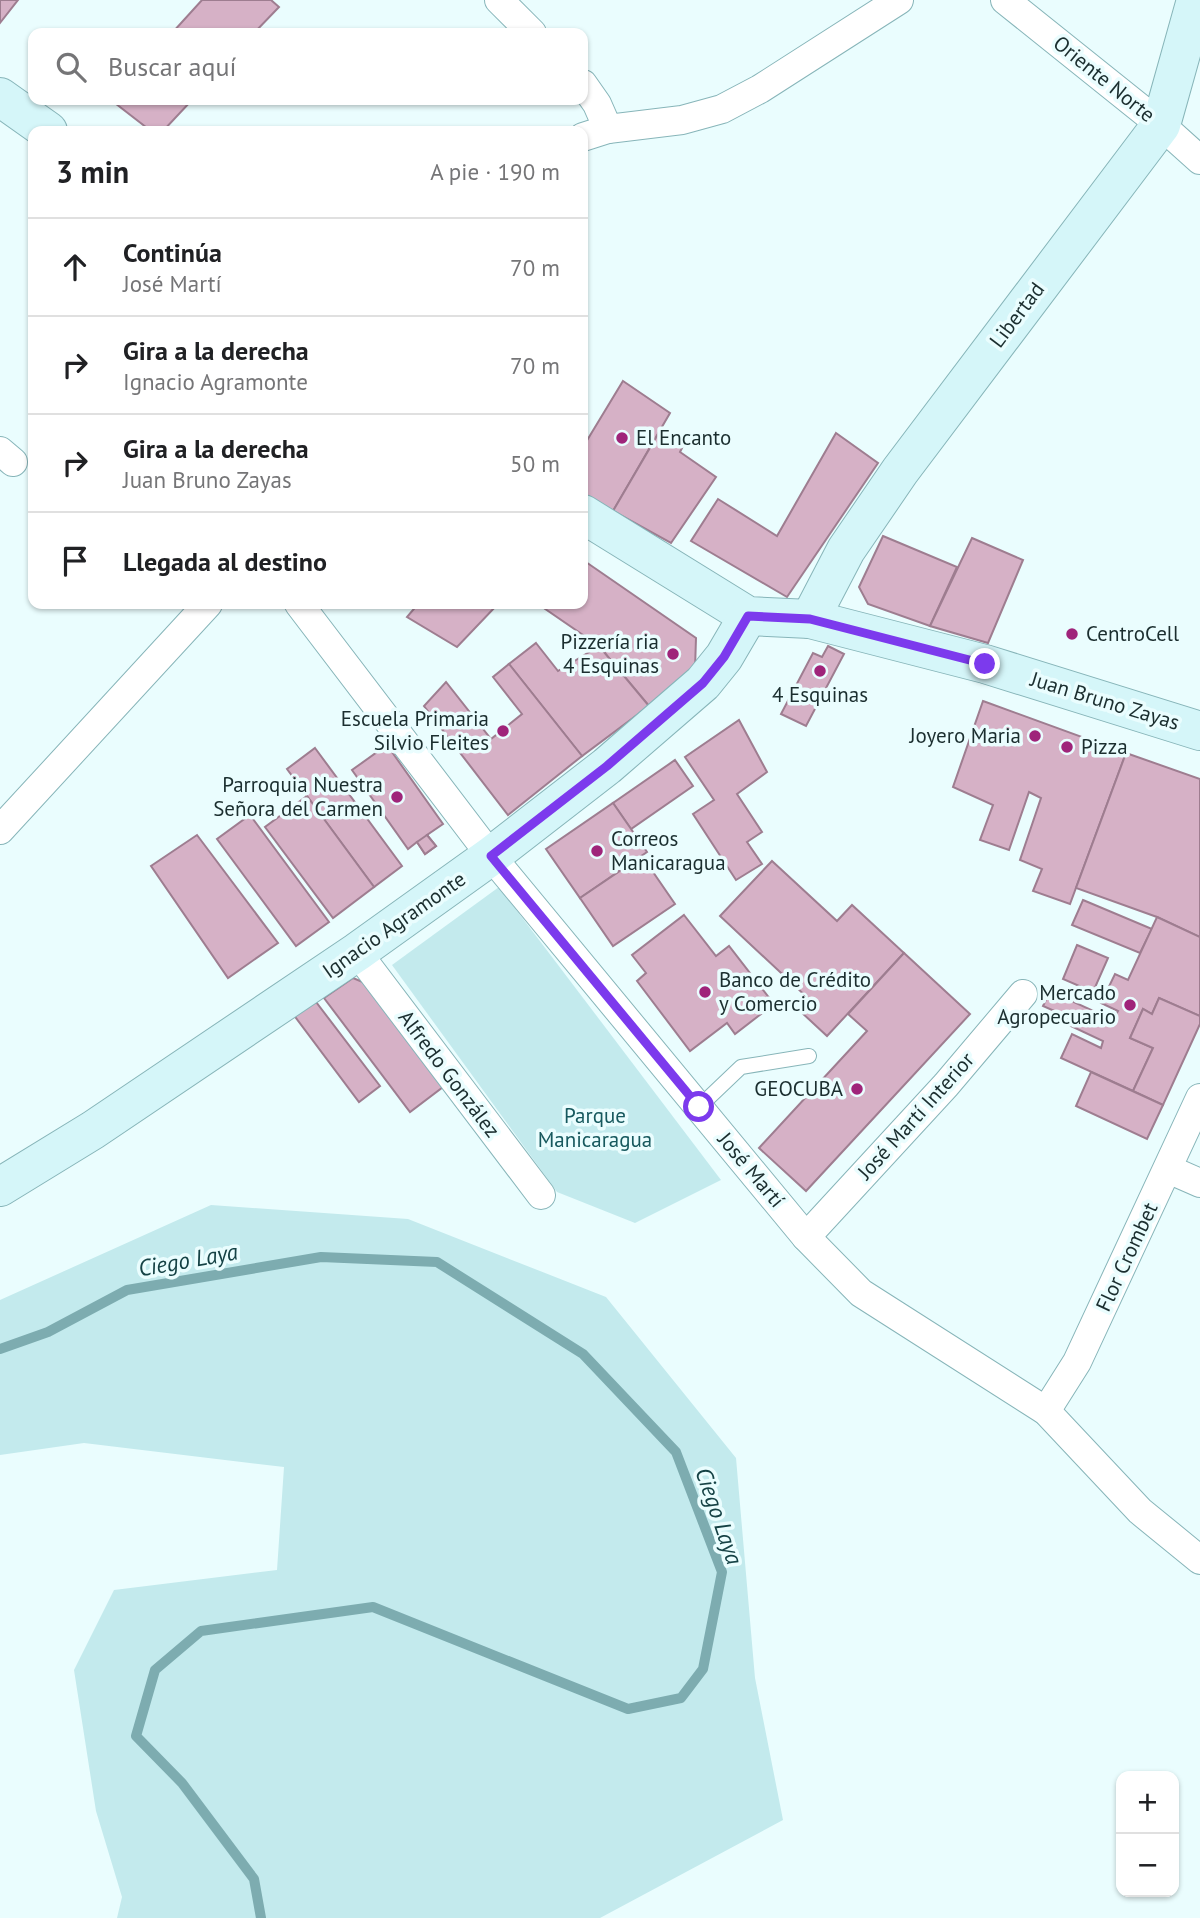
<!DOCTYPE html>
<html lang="es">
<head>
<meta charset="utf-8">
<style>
  body { margin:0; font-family:"PT Sans",sans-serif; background:#f6f6f6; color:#202124 }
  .controls { position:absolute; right:21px; bottom:21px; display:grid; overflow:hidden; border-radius:14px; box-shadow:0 2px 5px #0004 }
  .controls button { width:63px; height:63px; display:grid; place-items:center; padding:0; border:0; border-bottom:2px solid #e0e0e0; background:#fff; color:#202124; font:35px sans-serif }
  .stop { position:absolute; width:21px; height:21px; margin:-16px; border:5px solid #7c3aed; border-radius:50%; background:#fff }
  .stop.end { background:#7c3aed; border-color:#fff; box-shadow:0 2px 7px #0008 }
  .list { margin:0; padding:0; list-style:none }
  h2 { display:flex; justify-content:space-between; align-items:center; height:91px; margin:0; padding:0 28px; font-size:30px }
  h2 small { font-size:23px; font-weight:400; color:#757577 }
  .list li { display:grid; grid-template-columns:46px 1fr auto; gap:21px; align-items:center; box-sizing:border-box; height:98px; padding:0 28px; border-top:2px solid #e0e0e0 }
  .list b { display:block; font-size:26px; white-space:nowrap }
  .list p { margin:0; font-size:23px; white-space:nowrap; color:#757577 }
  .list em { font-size:23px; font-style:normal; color:#757577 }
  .icon { flex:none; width:38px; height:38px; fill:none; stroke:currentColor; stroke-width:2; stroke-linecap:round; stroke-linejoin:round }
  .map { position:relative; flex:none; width:1200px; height:1918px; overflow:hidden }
  .search { position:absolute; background:#fff; box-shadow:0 2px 5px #0004; left:28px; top:28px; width:560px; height:77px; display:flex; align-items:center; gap:18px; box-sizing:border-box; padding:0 24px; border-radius:14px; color:#757577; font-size:26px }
  .panel { position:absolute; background:#fff; box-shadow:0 2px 5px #0004; left:28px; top:126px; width:560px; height:483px; border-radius:14px }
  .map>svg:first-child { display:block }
</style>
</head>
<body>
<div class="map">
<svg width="1200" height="1918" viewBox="0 0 1200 1918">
  <rect width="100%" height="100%" fill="#eafdfe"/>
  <g fill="#c3eaed">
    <path d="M 499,887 L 721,1180 L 635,1223 L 557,1192 L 392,965 Z"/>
    <path d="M 211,1205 L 408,1219 L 606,1297 L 736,1458 L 755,1678 L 783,1820 L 600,1918 L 117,1918 L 122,1897 L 96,1811 L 74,1670 L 114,1590 L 277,1570 L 284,1467 L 84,1443 L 0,1455 L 0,1300 Z"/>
  </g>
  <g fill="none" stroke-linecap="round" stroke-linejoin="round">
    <path stroke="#7dacb0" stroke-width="10" d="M 0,1349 L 48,1332 L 127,1290 L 321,1257 L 437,1262 L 583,1354 L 676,1452 L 722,1572 L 703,1669 L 681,1698 L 628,1709 L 373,1607 L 201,1631 L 155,1670 L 136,1736 L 182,1783 L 254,1879 L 261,1918"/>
  </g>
  <g fill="#d6b1c6" stroke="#9e7d90" stroke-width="2">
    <path d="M 0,0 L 18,0 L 0,23 Z"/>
    <path d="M 202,0 L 271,0 L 279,7 L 254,33 L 172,33 Z"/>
    <path d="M 111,100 L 192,100 L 163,131 L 151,131 Z"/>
    <path d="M 623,381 L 670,413 L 613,511 L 583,493 L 583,447 Z"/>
    <path d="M 661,429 L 684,444 L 680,452 L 716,477 L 671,543 L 613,511 Z"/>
    <path d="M 836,433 L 878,463 L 787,597 L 691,541 L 718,499 L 777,536 Z"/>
    <path d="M 883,536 L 957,567 L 930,626 L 868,604 L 859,587 Z"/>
    <path d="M 972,538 L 1023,560 L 988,643 L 930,626 Z"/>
    <path d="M 583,560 L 696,638 L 695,669 L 649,706 L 599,646 L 538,604 L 583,604 Z"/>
    <path d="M 418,604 L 498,604 L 457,647 L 407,617 Z"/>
    <path d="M 536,643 L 558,671 L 599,646 L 649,706 L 582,756 L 509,664 Z"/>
    <path d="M 828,646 L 844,654 L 806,726 L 781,714 L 813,653 L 822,657 Z"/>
    <path d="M 509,664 L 582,756 L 508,815 L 424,706 L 446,682 L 491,739 L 522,714 L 493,677 Z"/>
    <path d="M 983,701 L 1126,753 L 1070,904 L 1033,891 L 1042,869 L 1020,860 L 1041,798 L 1029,792 L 1009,850 L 980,840 L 993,805 L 953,787 Z"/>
    <path d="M 739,720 L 767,772 L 737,794 L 762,832 L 747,842 L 762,864 L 736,880 L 693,814 L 714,800 L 685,757 Z"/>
    <path d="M 387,745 L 443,824 L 427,835 L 436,846 L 425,854 L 417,842 L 408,849 L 352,770 Z"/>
    <path d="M 315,748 L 402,866 L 374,887 L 287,769 Z"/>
    <path d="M 1126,753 L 1200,779 L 1200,937 L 1157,917 L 1076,888 Z"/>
    <path d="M 675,760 L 693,786 L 631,829 L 613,803 Z"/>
    <path d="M 307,796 L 374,887 L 333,918 L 265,827 Z"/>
    <path d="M 613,803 L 647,852 L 580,898 L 546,849 Z"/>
    <path d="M 250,815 L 329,922 L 296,946 L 217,839 Z"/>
    <path d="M 197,835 L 278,943 L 228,978 L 151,866 Z"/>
    <path d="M 427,835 L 436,846 L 425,854 L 417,842 Z"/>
    <path d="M 642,856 L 675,904 L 613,946 L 580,898 Z"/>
    <path d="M 772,861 L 837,921 L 852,905 L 904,953 L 827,1036 L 800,1011 L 810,1000 L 720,916 Z"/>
    <path d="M 1083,900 L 1152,929 L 1140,953 L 1072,925 Z"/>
    <path d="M 684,915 L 716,956 L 729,946 L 774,1004 L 735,1034 L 727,1023 L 690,1051 L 637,981 L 646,973 L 632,955 Z"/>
    <path d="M 1157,917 L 1200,937 L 1200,1016 L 1159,998 L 1152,1014 L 1143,1009 L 1130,1038 L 1153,1048 L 1133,1091 L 1061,1058 L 1072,1034 L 1101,1048 L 1103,1041 L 1056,1019 L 1059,1013 L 1043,1006 L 1050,991 L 1113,1020 L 1118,1011 L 1101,1003 L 1115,974 L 1128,980 Z"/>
    <path d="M 1077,945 L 1108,958 L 1093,992 L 1063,979 Z"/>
    <path d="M 904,953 L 970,1014 L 806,1191 L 759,1148 L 867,1031 L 848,1014 Z"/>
    <path d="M 353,978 L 365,983 L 443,1087 L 410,1112 L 324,998 Z"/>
    <path d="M 310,994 L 380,1086 L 359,1102 L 290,1010 Z"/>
    <path d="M 1159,998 L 1200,1016 L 1200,1024 L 1163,1105 L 1133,1091 L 1153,1048 L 1130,1038 L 1143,1009 L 1152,1014 Z"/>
    <path d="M 1091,1072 L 1163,1105 L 1147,1139 L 1076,1106 Z"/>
  </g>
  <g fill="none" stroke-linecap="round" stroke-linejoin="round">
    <g stroke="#87b5b9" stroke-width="16">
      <path id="lane" d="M 699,1107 L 741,1067 L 809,1056"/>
    </g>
    <g stroke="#87b5b9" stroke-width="30">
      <g id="street">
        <path d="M 499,0 L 532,33"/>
        <path d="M 1005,0 L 1161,125 L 1200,160"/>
        <path d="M 583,84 L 597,104 L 608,129"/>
        <path d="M 583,137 L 608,129 L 682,120 L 722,109 L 760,89 L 899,0"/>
        <path d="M 0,451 L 13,462"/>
        <path d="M 299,604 L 491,856 L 806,1237 L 861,1293 L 1046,1411 L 1140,1511 L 1200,1560"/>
        <path d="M 0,830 L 208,604"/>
        <path d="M 357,952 L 541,1195"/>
        <path d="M 1168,1169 L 1200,1183"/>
        <path d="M 806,1237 L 946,1085 L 1023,994"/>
        <path d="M 1046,1411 L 1077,1362 L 1200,1098"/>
      </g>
    </g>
    <g stroke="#87b5b9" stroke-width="40">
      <g id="secondary">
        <path d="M 0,97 L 48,131"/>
        <path d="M 583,514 L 748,616 L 810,619 L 985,664 L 1200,731"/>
        <path d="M 810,619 L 846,550 L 900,471 L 1161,125 L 1196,0"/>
        <path d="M 0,1187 L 93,1130 L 357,952 L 491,856 L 607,766 L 703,683 L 724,657 L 748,616"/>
      </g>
    </g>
    <use href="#lane" stroke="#fff" stroke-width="14"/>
    <use href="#street" stroke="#fff" stroke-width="28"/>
    <use href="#secondary" stroke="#d5f6f9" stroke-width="38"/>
  </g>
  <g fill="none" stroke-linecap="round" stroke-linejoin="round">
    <path stroke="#7c3aed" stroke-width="9" d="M 699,1107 L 491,856 L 607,766 L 703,683 L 724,657 L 748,616 L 810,619 L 985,664"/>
  </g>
  <g fill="#9f247a" stroke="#eafdfe" stroke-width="2.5">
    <circle cx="622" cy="438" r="7"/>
    <circle cx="1072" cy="634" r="7"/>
    <circle cx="673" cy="654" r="7"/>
    <circle cx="820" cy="671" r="7"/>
    <circle cx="503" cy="731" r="7"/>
    <circle cx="1035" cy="736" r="7"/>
    <circle cx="1067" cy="747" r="7"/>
    <circle cx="397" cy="797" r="7"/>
    <circle cx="597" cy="851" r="7"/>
    <circle cx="705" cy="992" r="7"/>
    <circle cx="1130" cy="1005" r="7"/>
    <circle cx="857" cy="1089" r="7"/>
  </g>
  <g text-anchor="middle" stroke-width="7" stroke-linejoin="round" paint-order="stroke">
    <g font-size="21" fill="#1b2e2f" stroke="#eafdfe">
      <text transform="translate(1104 79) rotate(39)" y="7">Oriente Norte</text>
      <text transform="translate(1017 315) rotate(-53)" y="7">Libertad</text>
      <text transform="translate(1105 701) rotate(17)" y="7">Juan Bruno Zayas</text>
      <text transform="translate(394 925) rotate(-35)" y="7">Ignacio Agramonte</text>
      <text transform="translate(449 1074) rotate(53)" y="7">Alfredo González</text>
      <text transform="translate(916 1116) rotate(-48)" y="7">José Martí Interior</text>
      <text transform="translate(751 1170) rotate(50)" y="7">José Martí</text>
      <text transform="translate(1127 1257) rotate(-65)" y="7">Flor Crombet</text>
    </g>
    <g font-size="21" fill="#1b2e2f" stroke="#eafdfe" text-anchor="end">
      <text x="636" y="445" text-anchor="start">El Encanto</text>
      <text x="1086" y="641" text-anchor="start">CentroCell</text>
      <text x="659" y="649">Pizzería ria<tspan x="659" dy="24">4 Esquinas</tspan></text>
      <text x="820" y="702" text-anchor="middle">4 Esquinas</text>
      <text x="489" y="726">Escuela Primaria<tspan x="489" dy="24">Silvio Fleites</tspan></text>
      <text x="1021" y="743">Joyero Maria</text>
      <text x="1081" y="754" text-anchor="start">Pizza</text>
      <text x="383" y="792">Parroquia Nuestra<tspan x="383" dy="24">Señora del Carmen</tspan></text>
      <text x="611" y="846" text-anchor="start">Correos<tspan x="611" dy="24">Manicaragua</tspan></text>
      <text x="719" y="987" text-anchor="start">Banco de Crédito<tspan x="719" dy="24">y Comercio</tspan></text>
      <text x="1116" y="1000">Mercado<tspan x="1116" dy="24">Agropecuario</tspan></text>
      <text x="843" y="1096">GEOCUBA</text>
    </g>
    <g font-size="21" fill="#17595e" stroke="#eafdfe">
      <text x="595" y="1123">Parque<tspan x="595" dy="24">Manicaragua</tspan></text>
    </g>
    <g font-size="23" font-style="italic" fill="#154245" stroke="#eafdfe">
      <text transform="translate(188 1260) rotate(-10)" y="8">Ciego Laya</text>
      <text transform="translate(719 1516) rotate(71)" y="8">Ciego Laya</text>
    </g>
  </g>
</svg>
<div class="controls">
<button>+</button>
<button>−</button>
</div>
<div class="stop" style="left:699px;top:1107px"></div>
<div class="stop end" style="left:985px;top:664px"></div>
<div class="search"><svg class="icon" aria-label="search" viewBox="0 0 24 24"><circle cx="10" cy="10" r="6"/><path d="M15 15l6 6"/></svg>Buscar aquí</div>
<section class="panel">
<h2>3 min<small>A pie · 190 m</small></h2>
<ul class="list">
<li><svg class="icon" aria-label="ahead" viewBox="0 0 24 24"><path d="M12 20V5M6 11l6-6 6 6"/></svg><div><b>Continúa</b><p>José Martí</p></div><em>70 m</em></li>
<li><svg class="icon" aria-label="right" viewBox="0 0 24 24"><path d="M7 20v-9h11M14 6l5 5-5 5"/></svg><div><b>Gira a la derecha</b><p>Ignacio Agramonte</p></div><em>70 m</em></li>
<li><svg class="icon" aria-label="right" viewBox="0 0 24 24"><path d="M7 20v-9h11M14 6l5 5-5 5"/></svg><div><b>Gira a la derecha</b><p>Juan Bruno Zayas</p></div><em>50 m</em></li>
<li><svg class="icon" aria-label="arrive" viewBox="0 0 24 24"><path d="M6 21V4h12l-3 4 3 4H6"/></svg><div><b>Llegada al destino</b></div></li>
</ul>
</section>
</div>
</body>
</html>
